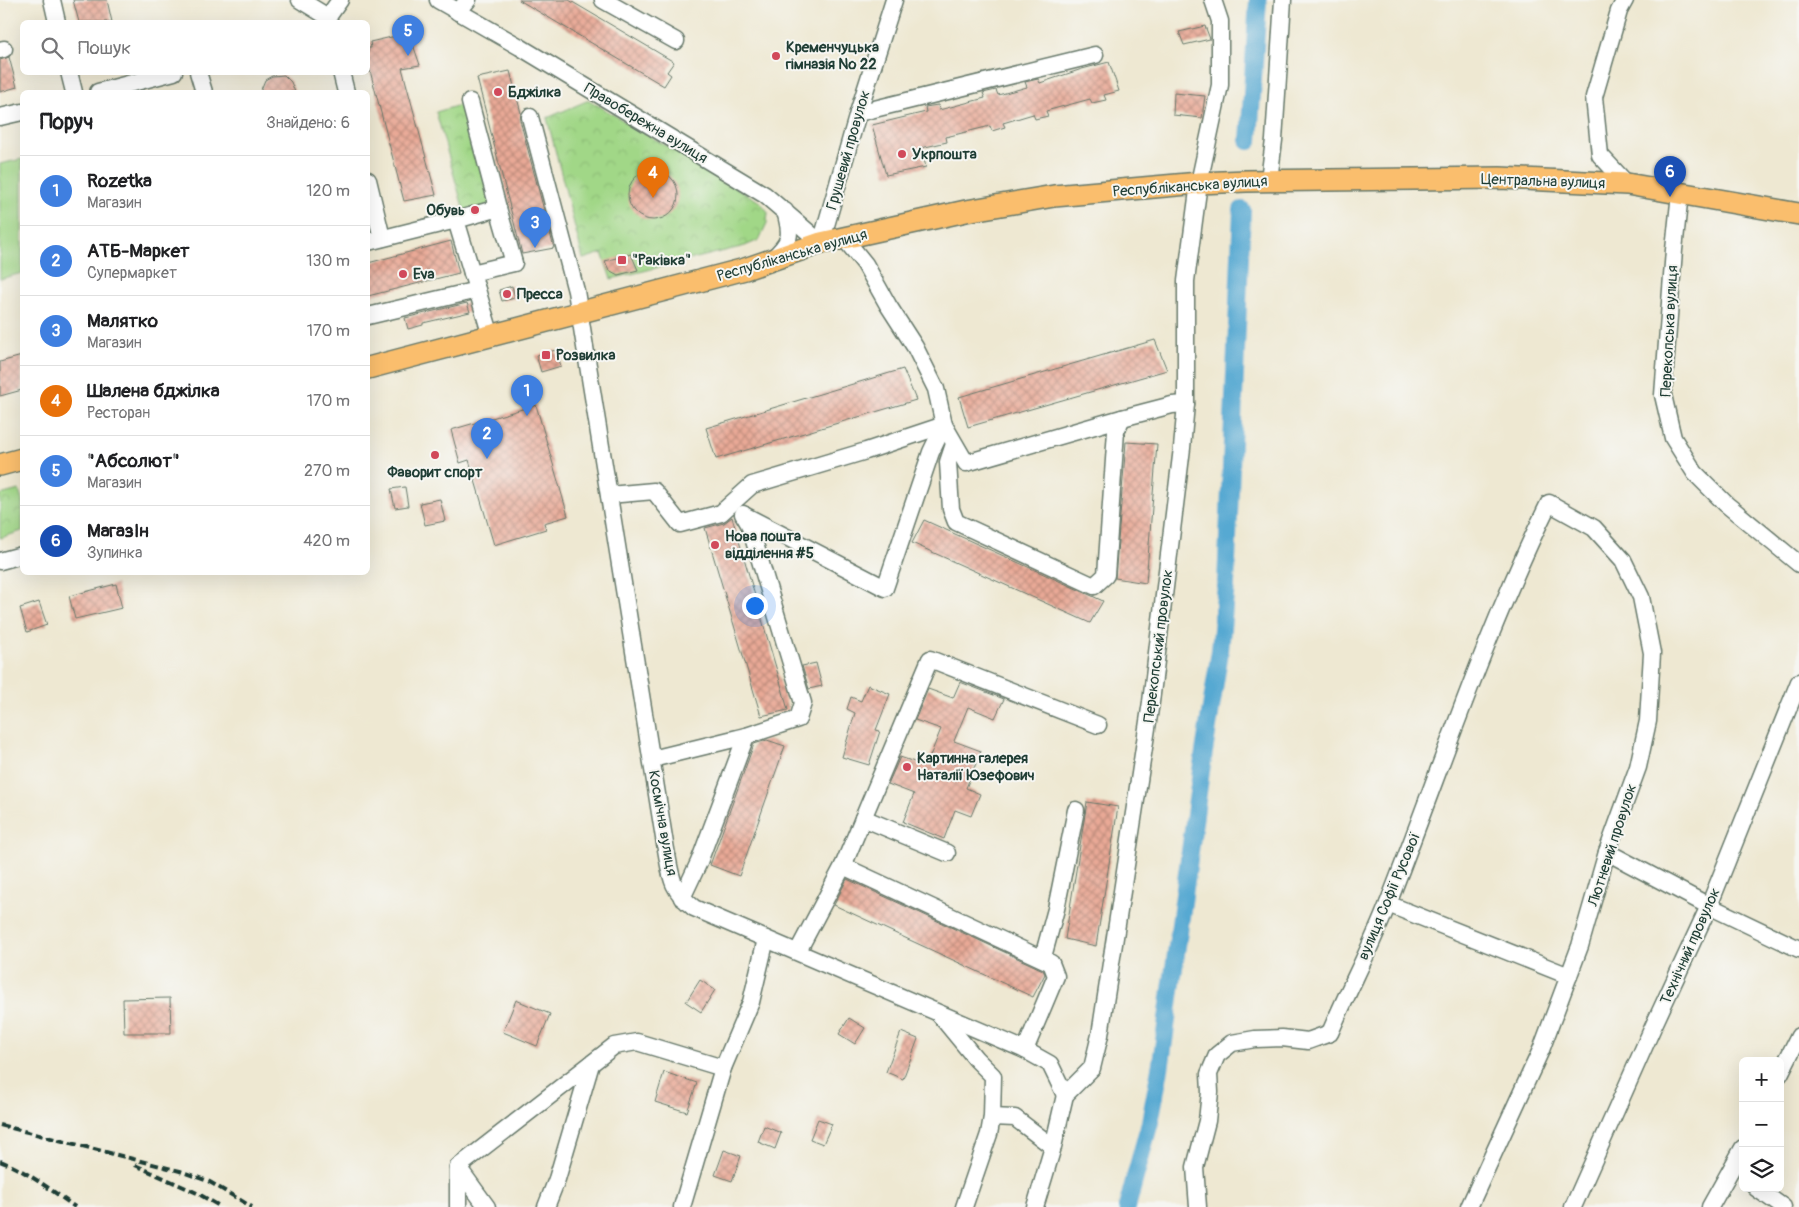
<!DOCTYPE html>
<html lang="uk">
<head>
<meta charset="utf-8">
<style>
  body { margin:0; font-family:Pangolin,sans-serif; background:#f6f6f6; color:#202124 }
  .controls { position:absolute; right:15px; bottom:15px; display:grid; overflow:hidden; border-radius:8px; box-shadow:0 5px 20px #0002 }
  .controls button { width:45px; height:45px; display:grid; place-items:center; padding:0; border:0; border-bottom:1px solid #e0e0e0; background:#fff; color:#202124; font:25px sans-serif }
  .you { position:absolute; left:754px; top:605px; width:18px; height:18px; margin:-12px; border:4px solid #fff; border-radius:50%; background:#1a73e8; box-shadow:0 0 0 8px #1a73e833 }
  .badge { display:grid; place-items:center; width:32px; height:32px; border-radius:50%; background:#0f766e; color:#fff; font-size:16px; font-weight:700 }
  .pin { position:absolute; translate:-50% -41px; filter:drop-shadow(0 1px 2px #0008) }
  .pin::after { content:''; position:absolute; top:26px; width:18px; height:15px; background:inherit; clip-path:polygon(0 0,100% 0,50% 100%) }
  .list { margin:0; padding:0; list-style:none }
  h2 { display:flex; justify-content:space-between; align-items:center; height:65px; margin:0; padding:0 20px; font-size:21px }
  h2 small { font-size:16px; font-weight:400; color:#757577 }
  .list li { display:grid; grid-template-columns:32px 1fr auto; gap:15px; align-items:center; box-sizing:border-box; height:70px; padding:0 20px; border-top:1px solid #e0e0e0 }
  .list b { display:block; font-size:19px; white-space:nowrap }
  .list p { margin:0; font-size:16px; white-space:nowrap; color:#757577 }
  .list em { font-size:16px; font-style:normal; color:#757577 }
  .icon { flex:none; width:28px; height:28px; fill:none; stroke:currentColor; stroke-width:2; stroke-linecap:round; stroke-linejoin:round }
  .map { position:relative; flex:none; width:1799px; height:1207px; overflow:hidden }
  .search { position:absolute; background:#fff; box-shadow:0 5px 20px #0002; left:20px; top:20px; width:350px; height:55px; display:flex; align-items:center; gap:12px; box-sizing:border-box; padding:0 18px; border-radius:8px; color:#757577; font-size:19px }
  .panel { position:absolute; background:#fff; box-shadow:0 5px 20px #0002; left:20px; top:90px; width:350px; height:485px; border-radius:8px }
  .map>svg:first-child { display:block }
</style>
</head>
<body>
<div class="map">
<svg width="1799" height="1207" viewBox="0 0 1799 1207">
  <defs>
    <pattern id="park-crowns" width="20" height="18" patternUnits="userSpaceOnUse" patternTransform="scale(1.25)"><rect width="20" height="18" fill="#a1d787"/><path d="M2 6a3 3 0 1 1 6 0M12 15a3 3 0 1 1 6 0" fill="none" stroke="#8ab975"/></pattern>
    <pattern id="building-cross-hatch" width="8" height="8" patternUnits="userSpaceOnUse" patternTransform="scale(1.25)"><rect width="8" height="8" fill="#e9a996"/><path d="M0 0l8 8M0 8l8-8" fill="none" stroke="#bc8b7b"/></pattern>
  </defs>
  <rect width="100%" height="100%" fill="#f6f6f2"/>
  <filter id="ink" filterUnits="userSpaceOnUse"><feTurbulence type="fractalNoise" baseFrequency=".02" numOctaves="2"/><feDisplacementMap in="SourceGraphic" scale="10" xChannelSelector="R" yChannelSelector="G"/><feConvolveMatrix kernelMatrix="1 2 1 2 8 2 1 2 1" color-interpolation-filters="sRGB"/></filter>
  <filter id="wash" filterUnits="userSpaceOnUse"><feTurbulence type="fractalNoise" baseFrequency=".0096" numOctaves="4" result="noise"/><feDisplacementMap in="SourceGraphic" scale="20" xChannelSelector="R" yChannelSelector="G"/><feGaussianBlur stdDeviation="1.12" result="paint"/><feColorMatrix in="noise" values="0 0 0 0 0 0 0 0 0 0 0 0 0 0 0 0 0 1.4 0 .05"/><feComposite in="paint" operator="in"/></filter>
  <g filter="url(#wash)">
    <rect width="100%" height="100%" fill="#eee8d2"/>
    <path fill="#a1d787" stroke="#608a5e" d="M 22,159 L 22,273 L 0,279 L 0,164 Z"/>
    <g fill="url(#park-crowns)" stroke="#608a5e">
      <path d="M 589,100 L 760,202 L 768,212 L 767,223 L 759,240 L 745,246 L 611,279 L 602,253 L 583,259 L 547,118 Z"/>
      <path d="M 470,102 L 498,208 L 466,218 L 436,112 Z"/>
      <path d="M 19,490 L 22,501 L 22,531 L 0,538 L 0,495 Z"/>
    </g>
    <g fill="none" stroke-linecap="round" stroke-linejoin="round">
      <g stroke="#56a9d2" stroke-width="18">
        <path d="M 1249,141 L 1258,0"/>
        <path d="M 1127,1207 L 1150,1122 L 1161,1063 L 1201,771 L 1220,651 L 1226,584 L 1242,210"/>
      </g>
    </g>
    <g id="blocks">
      <g fill="url(#building-cross-hatch)">
        <path d="M 73,0 L 107,0 L 112,22 L 79,22 Z"/>
        <path d="M 519,0 L 569,0 L 674,62 L 667,72 L 671,75 L 664,86 Z"/>
        <path d="M 1205,26 L 1210,39 L 1184,45 L 1179,32 Z"/>
        <path d="M 409,33 L 420,65 L 402,68 L 436,195 L 404,201 L 368,63 L 368,48 L 371,48 L 370,42 Z"/>
        <path d="M 9,57 L 17,87 L 0,92 L 0,60 Z"/>
        <path d="M 1109,62 L 1119,91 L 1104,95 L 1106,100 L 1092,103 L 1090,99 L 1046,111 L 1048,116 L 1035,119 L 1033,114 L 1003,123 L 1005,127 L 992,131 L 990,126 L 946,137 L 947,142 L 921,148 L 926,167 L 886,175 L 872,125 L 926,112 L 925,107 L 938,105 L 939,110 L 985,98 L 983,93 L 996,90 L 998,95 L 1027,87 L 1025,82 L 1038,79 L 1040,83 L 1082,69 Z"/>
        <path d="M 510,71 L 521,113 L 520,120 L 554,248 L 522,254 L 477,78 Z"/>
        <path d="M 284,75 L 291,82 L 295,92 L 260,92 L 265,80 L 272,76 Z"/>
        <path d="M 1174,93 L 1205,96 L 1202,118 L 1173,115 Z"/>
        <circle cx="653" cy="195" r="25"/>
        <path d="M 451,241 L 459,273 L 368,296 L 368,263 Z"/>
        <path d="M 631,254 L 638,270 L 618,275 L 609,270 L 605,261 Z"/>
        <path d="M 512,286 L 515,298 L 502,301 L 499,290 Z"/>
        <path d="M 467,303 L 470,312 L 423,323 L 423,325 L 408,329 L 405,318 Z"/>
        <path d="M 1155,340 L 1167,370 L 968,427 L 959,397 Z"/>
        <path d="M 556,350 L 561,366 L 541,372 L 536,355 Z"/>
        <path d="M 22,356 L 22,390 L 0,396 L 0,362 Z"/>
        <path d="M 903,369 L 916,400 L 716,459 L 706,428 Z"/>
        <path d="M 536,405 L 568,516 L 544,523 L 546,529 L 494,545 L 469,460 L 460,463 L 451,430 Z"/>
        <path d="M 1126,442 L 1157,444 L 1146,583 L 1115,578 Z"/>
        <path d="M 405,487 L 408,506 L 395,508 L 391,489 Z"/>
        <path d="M 440,499 L 445,521 L 425,525 L 420,503 Z"/>
        <path d="M 732,517 L 782,688 L 788,710 L 761,716 L 705,528 L 724,523 Z"/>
        <path d="M 924,520 L 1090,595 L 1103,601 L 1090,623 L 912,543 Z"/>
        <path d="M 116,584 L 122,608 L 75,619 L 69,596 Z"/>
        <path d="M 39,602 L 47,625 L 27,632 L 20,608 Z"/>
        <path d="M 816,663 L 822,686 L 809,689 L 802,666 Z"/>
        <path d="M 960,682 L 1004,699 L 995,718 L 968,707 L 954,741 L 981,751 L 966,788 L 980,794 L 971,816 L 955,810 L 944,839 L 903,822 L 914,794 L 888,784 L 900,757 L 926,766 L 941,729 L 915,720 L 928,689 L 953,698 Z"/>
        <path d="M 868,685 L 890,694 L 876,730 L 880,731 L 869,765 L 842,757 L 855,713 L 847,709 L 851,697 L 861,701 Z"/>
        <path d="M 767,740 L 785,746 L 739,876 L 710,865 L 754,744 Z"/>
        <path d="M 1087,802 L 1118,807 L 1096,946 L 1065,939 Z"/>
        <path d="M 847,879 L 1043,970 L 1045,974 L 1033,997 L 834,905 Z"/>
        <path d="M 700,980 L 715,990 L 701,1012 L 686,1002 Z"/>
        <path d="M 170,998 L 171,1033 L 124,1033 L 123,999 Z"/>
        <path d="M 516,1000 L 550,1014 L 537,1046 L 503,1032 Z"/>
        <path d="M 849,1018 L 865,1028 L 855,1044 L 839,1034 Z"/>
        <path d="M 901,1032 L 918,1039 L 903,1079 L 886,1072 Z"/>
        <path d="M 664,1072 L 697,1083 L 687,1112 L 655,1102 Z"/>
        <path d="M 818,1119 L 832,1124 L 823,1144 L 810,1139 Z"/>
        <path d="M 764,1126 L 781,1133 L 775,1149 L 758,1142 Z"/>
        <path d="M 724,1150 L 741,1156 L 732,1181 L 715,1175 Z"/>
      </g>
    </g>
  </g>
  <g filter="url(#ink)">
    <use href="#blocks" fill-opacity="0" stroke="#67796b" stroke-width="1"/>
    <g fill="none" stroke-linecap="round" stroke-linejoin="round">
      <g stroke="#67796b" stroke-width="19">
        <g id="minor">
          <path d="M 52,0 L 57,22"/>
          <path d="M 300,0 L 328,17"/>
          <path d="M 438,0 L 520,47 L 765,195 L 821,243 L 858,113 L 894,0"/>
          <path d="M 603,0 L 676,41"/>
          <path d="M 1625,0 L 1619,11 L 1594,97 L 1600,155 L 1627,184"/>
          <path d="M 458,12 L 468,0"/>
          <path d="M 329,22 L 328,17 L 340,0"/>
          <path d="M 0,50 L 4,49"/>
          <path d="M 69,72 L 74,92"/>
          <path d="M 198,72 L 204,92"/>
          <path d="M 341,72 L 346,92"/>
          <path d="M 98,92 L 174,72"/>
          <path d="M 470,102 L 498,208 L 456,220 L 491,336"/>
          <path d="M 858,113 L 1095,55"/>
          <path d="M 0,117 L 22,112"/>
          <path d="M 530,117 L 576,291 L 665,844 C 671,874 669,888 694,908 L 1025,1050 L 1050,1064 L 1065,1095"/>
          <path d="M 368,180 L 382,238"/>
          <path d="M 1269,180 L 1274,140 L 1283,0"/>
          <path d="M 1680,193 L 1674,250 L 1663,395 L 1673,438 L 1695,473 L 1726,504 L 1799,564"/>
          <path d="M 368,242 L 456,220"/>
          <path d="M 772,259 C 791,242 792,236 785,211"/>
          <path d="M 472,273 L 514,263 L 498,208"/>
          <path d="M 368,316 L 477,290"/>
          <path d="M 954,444 L 948,462 L 951,509 L 956,522 L 1094,586 L 1106,575 L 1116,431 L 1122,418"/>
          <path d="M 609,495 L 654,491 L 680,524 L 721,513 L 752,485 L 866,451 L 944,425 L 966,463 L 1122,418 L 1172,405 L 1186,404"/>
          <path d="M 744,515 L 885,588 L 931,452 L 944,425 L 936,389 L 915,347 L 888,305 L 865,264 L 844,238"/>
          <path d="M 0,561 L 22,555"/>
          <path d="M 652,759 L 746,736"/>
          <path d="M 863,818 L 947,853"/>
          <path d="M 1607,852 L 1709,906 L 1799,949"/>
          <path d="M 843,866 L 930,659 L 1098,725"/>
          <path d="M 682,898 L 699,862 L 746,736 L 798,719 L 803,703 L 749,524 L 743,514"/>
          <path d="M 1388,904 L 1569,976"/>
          <path d="M 798,951 L 843,866 L 1051,963 L 1056,976 L 1025,1050"/>
          <path d="M 1043,957 L 1056,909 L 1076,810"/>
          <path d="M 939,1014 L 976,1059 L 993,1076 L 992,1117 L 989,1134 L 964,1207"/>
          <path d="M 1780,1074 L 1799,1036"/>
          <path d="M 1065,1095 L 1092,1068 L 1100,1035 L 1151,702 L 1182,448 L 1186,404 L 1186,281 L 1199,183 L 1220,85 L 1220,21 L 1213,0"/>
          <path d="M 992,1117 L 1015,1118 L 1053,1147"/>
          <path d="M 458,1167 L 487,1207"/>
          <path d="M 1756,1188 L 1783,1207"/>
          <path d="M 458,1207 L 458,1167 L 614,1046 L 637,1042 L 723,1068"/>
          <path d="M 546,1207 L 557,1179 L 591,1064"/>
          <path d="M 682,1207 L 723,1068 L 751,1002 L 766,939"/>
          <path d="M 1035,1207 L 1053,1147 L 1065,1095"/>
          <path d="M 1198,1207 L 1195,1167 L 1207,1121 L 1210,1092 L 1209,1074 L 1217,1055 L 1232,1043 L 1255,1039 L 1282,1038 L 1308,1041 L 1330,1033 C 1349,988 1372,946 1389,901 C 1441,768 1486,631 1549,503 L 1594,528 L 1623,560 L 1641,597 L 1652,653 L 1648,721 L 1638,767 L 1607,852 L 1580,946 L 1541,1050 L 1469,1207"/>
          <path d="M 1573,1207 L 1653,1027 L 1709,906 L 1799,682"/>
          <path d="M 1710,1207 L 1743,1148"/>
        </g>
      </g>
      <g stroke="#67796b" stroke-width="24">
        <g id="major">
          <path d="M 368,368 L 745,269 L 821,243 L 966,211 L 1054,196 L 1199,183 L 1246,181 L 1500,178 L 1627,184 L 1799,214"/>
          <path d="M 0,465 L 22,459"/>
        </g>
      </g>
      <use href="#minor" stroke="#fff" stroke-width="16"/>
      <use href="#major" stroke="#fabe6d" stroke-width="21"/>
      <g stroke="#1f3d34" stroke-width="4" stroke-dasharray="8 4" stroke-linecap="butt">
        <path d="M 0,1125 L 180,1171 L 208,1181 L 252,1207"/>
        <path d="M 0,1161 C 27,1171 51,1190 75,1207"/>
        <path d="M 135,1165 L 197,1193 L 221,1207"/>
      </g>
    </g>
  </g>
  <g fill="#d1495b" stroke="#f6f6f2" stroke-width="2">
    <circle cx="776" cy="56" r="5"/>
    <circle cx="498" cy="92" r="5"/>
    <circle cx="902" cy="154" r="5"/>
    <circle cx="475" cy="210" r="5"/>
    <rect x="617" y="255" width="10" height="10" rx="2.5"/>
    <circle cx="403" cy="274" r="5"/>
    <circle cx="507" cy="294" r="5"/>
    <rect x="541" y="350" width="10" height="10" rx="2.5"/>
    <circle cx="435" cy="455" r="5"/>
    <circle cx="715" cy="545" r="5"/>
    <circle cx="907" cy="767" r="5"/>
  </g>
  <g text-anchor="middle" stroke-width="4" stroke-linejoin="round" paint-order="stroke">
    <g font-size="15" font-weight="bold" fill="#1f3d34" stroke="#f6f6f2" text-anchor="start">
      <text x="786" y="52">Кременчуцька<tspan x="786" dy="17">гімназія № 22</tspan></text>
      <text x="508" y="97">Бджілка</text>
      <text x="912" y="159">Укрпошта</text>
      <text x="465" y="215" text-anchor="end">Обувь</text>
      <text x="632" y="265">"Раківка"</text>
      <text x="413" y="279">Eva</text>
      <text x="517" y="299">Пресса</text>
      <text x="556" y="360">Розвилка</text>
      <text x="435" y="477" text-anchor="middle">Фаворит спорт</text>
      <text x="725" y="541">Нова пошта<tspan x="725" dy="17">відділення #5</tspan></text>
      <text x="917" y="763">Картинна галерея<tspan x="917" dy="17">Наталії Юзефович</tspan></text>
    </g>
    <g font-size="15" fill="#1f3d34" stroke="#f6f6f2">
      <text transform="translate(646 123) rotate(31)" y="5">Правобережна вулиця</text>
      <text transform="translate(848 150) rotate(-74)" y="5">Грушевий провулок</text>
      <text transform="translate(1543 181) rotate(2)" y="5">Центральна вулиця</text>
      <text transform="translate(1190 186) rotate(-4)" y="5">Республіканська вулиця</text>
      <text transform="translate(792 255) rotate(-16)" y="5">Республіканська вулиця</text>
      <text transform="translate(1669 331) rotate(-87)" y="5">Перекопська вулиця</text>
      <text transform="translate(1158 646) rotate(-83)" y="5">Перекопський провулок</text>
      <text transform="translate(663 823) rotate(80)" y="5">Космічна вулиця</text>
      <text transform="translate(1612 845) rotate(-72)" y="5">Лютневий провулок</text>
      <text transform="translate(1389 896) rotate(-67)" y="5">вулиця Софії Русової</text>
      <text transform="translate(1690 946) rotate(-66)" y="5">Технічний провулок</text>
    </g>
  </g>
</svg>
<div class="controls">
<button>+</button>
<button>−</button>
<button><svg class="icon" aria-label="layers" viewBox="0 0 24 24"><path d="M12 4l9 5-9 5-9-5zM3 14l9 5 9-5"/></svg></button>
</div>
<div class="you"></div>
<div class="pin badge" style="left:527px;top:416px;background:#3f7fe0">1</div>
<div class="pin badge" style="left:487px;top:459px;background:#3f7fe0">2</div>
<div class="pin badge" style="left:535px;top:248px;background:#3f7fe0">3</div>
<div class="pin badge" style="left:653px;top:198px;background:#e8710a">4</div>
<div class="pin badge" style="left:408px;top:56px;background:#3f7fe0">5</div>
<div class="pin badge" style="left:1670px;top:197px;background:#1a4fb4">6</div>
<div class="search"><svg class="icon" aria-label="search" viewBox="0 0 24 24"><circle cx="10" cy="10" r="6"/><path d="M15 15l6 6"/></svg>Пошук</div>
<section class="panel">
<h2>Поруч<small>Знайдено: 6</small></h2>
<ul class="list">
<li><span class="badge" style="background:#3f7fe0">1</span><div><b>Rozetka</b><p>Магазин</p></div><em>120 m</em></li>
<li><span class="badge" style="background:#3f7fe0">2</span><div><b>АТБ-Маркет</b><p>Супермаркет</p></div><em>130 m</em></li>
<li><span class="badge" style="background:#3f7fe0">3</span><div><b>Малятко</b><p>Магазин</p></div><em>170 m</em></li>
<li><span class="badge" style="background:#e8710a">4</span><div><b>Шалена бджілка</b><p>Ресторан</p></div><em>170 m</em></li>
<li><span class="badge" style="background:#3f7fe0">5</span><div><b>&quot;Абсолют&quot;</b><p>Магазин</p></div><em>270 m</em></li>
<li><span class="badge" style="background:#1a4fb4">6</span><div><b>МагазІн</b><p>Зупинка</p></div><em>420 m</em></li>
</ul>
</section>
</div>
</body>
</html>
